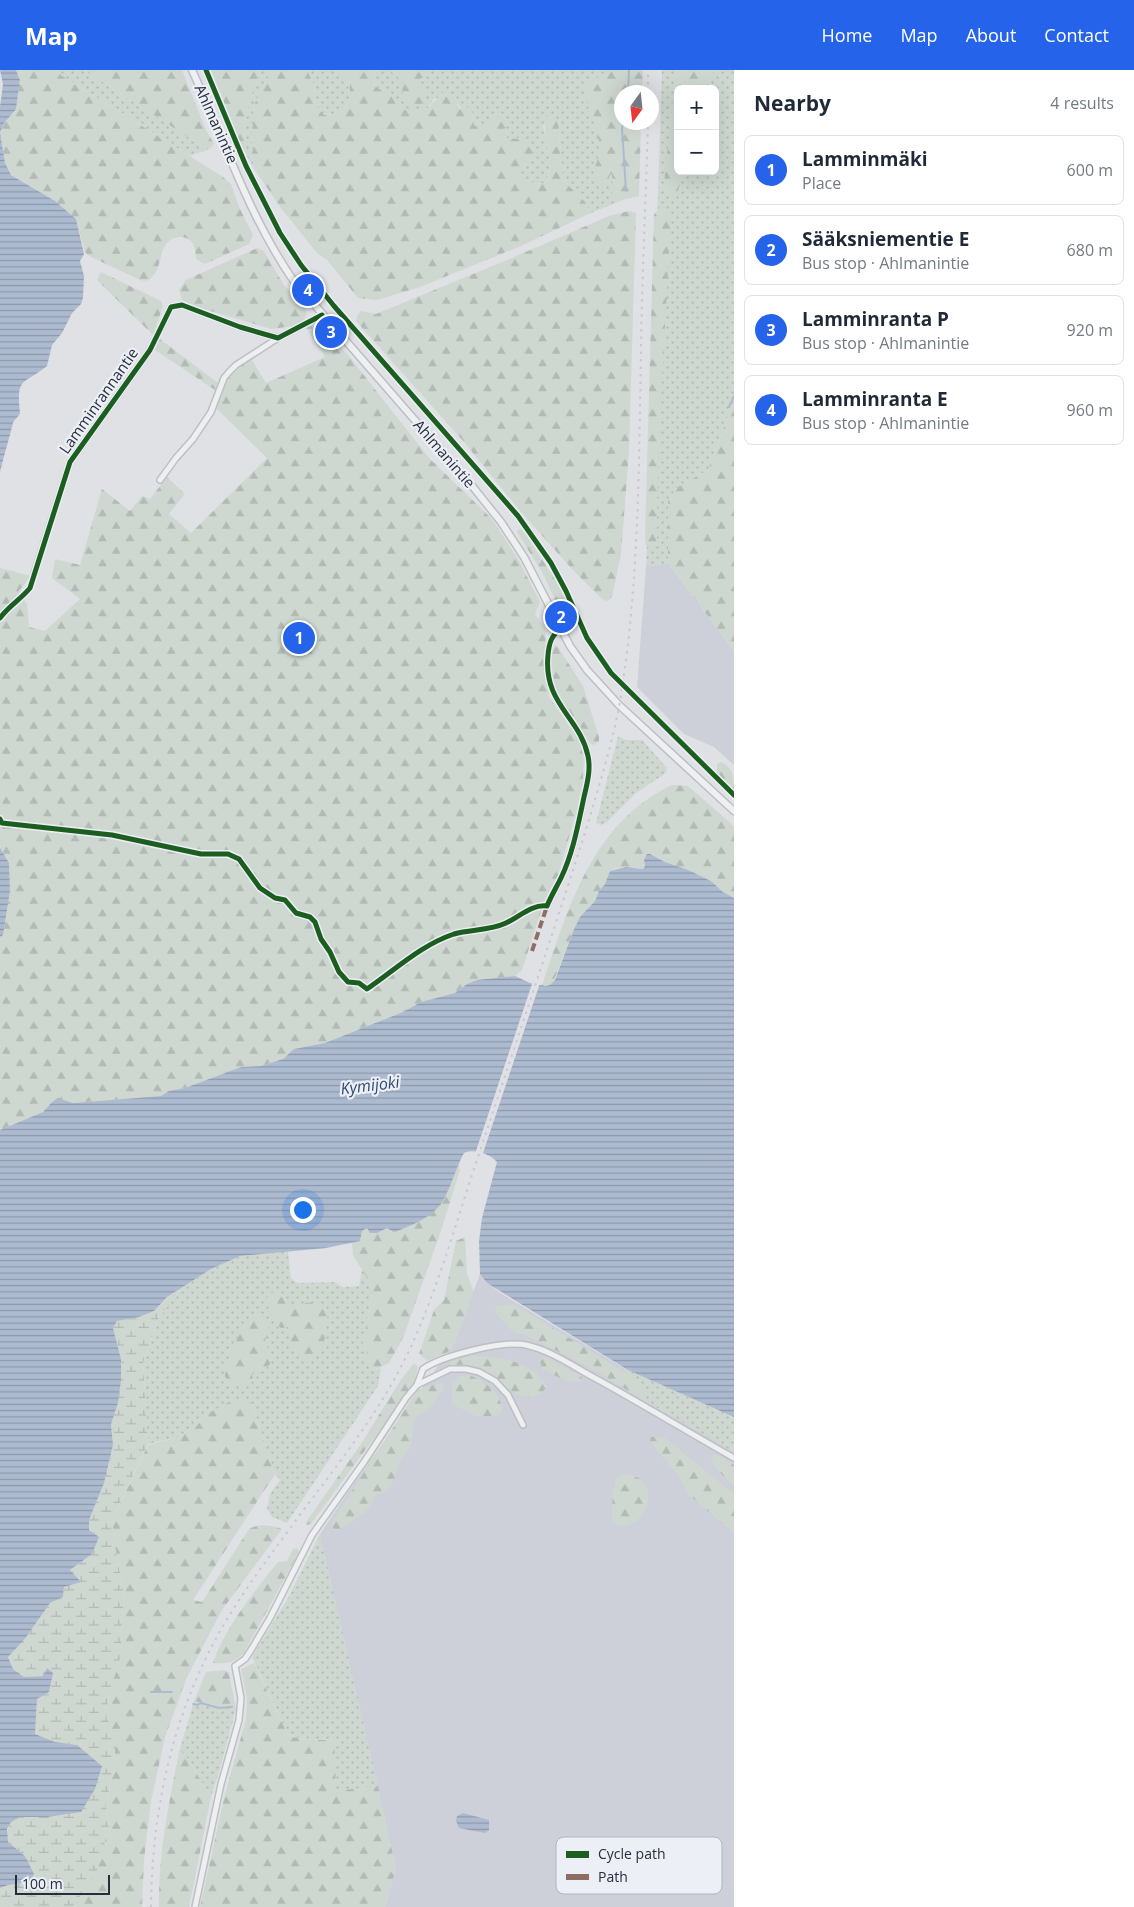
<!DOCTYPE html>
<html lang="en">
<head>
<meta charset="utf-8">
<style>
  body { margin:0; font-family:"Open Sans",sans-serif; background:#f2f2f3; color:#1f2937 }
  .controls { position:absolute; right:15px; top:15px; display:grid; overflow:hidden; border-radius:8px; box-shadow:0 5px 20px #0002 }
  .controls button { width:45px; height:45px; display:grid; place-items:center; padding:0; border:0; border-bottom:1px solid #e0e1e3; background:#fff; color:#1f2937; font:25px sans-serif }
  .compass { position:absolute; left:614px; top:15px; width:45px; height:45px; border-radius:50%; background:#fff; box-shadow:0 5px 20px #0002; rotate:195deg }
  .scale { position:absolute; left:15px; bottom:12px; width:95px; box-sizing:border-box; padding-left:5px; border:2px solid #262d3d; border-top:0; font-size:14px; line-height:18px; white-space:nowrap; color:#262d3d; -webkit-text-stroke:4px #eceff5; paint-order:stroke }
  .you { position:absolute; left:302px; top:1139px; width:18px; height:18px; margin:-12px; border:4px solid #fff; border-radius:50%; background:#1a73e8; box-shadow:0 0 0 8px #1a73e833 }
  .badge { display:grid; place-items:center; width:32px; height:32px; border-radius:50%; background:#2563eb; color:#fff; font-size:16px; font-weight:700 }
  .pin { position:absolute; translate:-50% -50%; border:2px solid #fff; box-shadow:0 1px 5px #0006 }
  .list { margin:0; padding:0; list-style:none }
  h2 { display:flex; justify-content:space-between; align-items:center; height:65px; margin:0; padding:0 20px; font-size:21px }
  h2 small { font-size:16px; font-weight:400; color:#747a83 }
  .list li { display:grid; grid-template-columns:32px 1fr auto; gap:15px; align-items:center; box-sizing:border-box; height:70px; margin:0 10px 10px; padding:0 10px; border:1px solid #e0e1e3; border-radius:8px }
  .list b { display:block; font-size:19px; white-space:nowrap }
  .list p { margin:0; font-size:16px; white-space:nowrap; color:#747a83 }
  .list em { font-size:16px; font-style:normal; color:#747a83 }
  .map { position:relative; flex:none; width:734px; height:1837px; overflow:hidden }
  header { display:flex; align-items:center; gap:30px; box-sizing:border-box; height:70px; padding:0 25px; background:#2563eb; color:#fff }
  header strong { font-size:24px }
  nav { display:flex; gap:28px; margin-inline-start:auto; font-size:18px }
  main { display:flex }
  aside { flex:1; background:#fff }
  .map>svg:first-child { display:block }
</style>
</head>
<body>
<header>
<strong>Map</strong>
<nav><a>Home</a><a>Map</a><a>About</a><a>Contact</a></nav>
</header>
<main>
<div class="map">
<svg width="734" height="1837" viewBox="0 0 734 1837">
  <defs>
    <pattern id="green-dots" width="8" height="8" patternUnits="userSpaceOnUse" patternTransform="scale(1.25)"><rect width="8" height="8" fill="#ced8d0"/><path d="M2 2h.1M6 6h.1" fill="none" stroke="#b1bab4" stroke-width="1.8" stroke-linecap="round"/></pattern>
    <pattern id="forest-firs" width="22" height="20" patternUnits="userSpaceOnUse" patternTransform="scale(1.25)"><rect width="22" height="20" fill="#ced8d0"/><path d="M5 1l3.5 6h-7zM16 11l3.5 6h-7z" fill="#b1bab4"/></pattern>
    <pattern id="wetland-marsh" width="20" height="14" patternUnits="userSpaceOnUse" patternTransform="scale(1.25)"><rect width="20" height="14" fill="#ced8d0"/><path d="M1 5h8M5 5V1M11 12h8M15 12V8" fill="none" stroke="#b1bab4"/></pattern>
    <pattern id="water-rules" width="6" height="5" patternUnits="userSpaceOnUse" patternTransform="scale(1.25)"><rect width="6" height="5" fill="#adbbd0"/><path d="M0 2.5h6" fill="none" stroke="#8d98aa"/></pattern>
  </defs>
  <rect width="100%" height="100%" fill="#dfe1e5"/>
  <g fill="#cdd0d8">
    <path d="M 668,493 L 734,581 L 734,695 L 714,677 L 684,664 L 637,617 L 646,497 Z"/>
    <path d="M 480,1204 L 487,1213 L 502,1224 L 627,1300 L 734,1347 L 734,1837 L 385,1837 L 396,1799 L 320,1464 L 346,1425 L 455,1272 Z"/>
  </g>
  <g fill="url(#green-dots)" fill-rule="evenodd">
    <path d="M 53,0 L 84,0 L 202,76 L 210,79 L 190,86 Z"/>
    <path d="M 261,0 L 272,0 L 254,35 L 252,63 L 253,97 L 241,75 L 245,71 L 244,59 L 249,31 Z"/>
    <path d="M 307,0 L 337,0 L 350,13 C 350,35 347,44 324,45 L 314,33 L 315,17 Z"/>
    <path d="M 375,0 L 640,0 L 622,22 L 622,52 L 635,125 L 591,143 L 585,132 L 563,110 L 558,50 L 543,55 L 551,96 L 546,112 C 535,116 527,112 521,103 L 522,98 L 528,93 L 518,68 L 509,69 L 504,66 L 504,60 L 495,47 L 481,58 L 474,55 L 473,43 C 462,39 458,38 455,27 L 434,29 L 426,40 L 405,40 L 398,34 L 392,26 L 374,16 Z"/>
    <path d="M 662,0 L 734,0 L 734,330 L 708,400 L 678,417 L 668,430 L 668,493 L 646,497 ZM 678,19 L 715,19 L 715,101 L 678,101 Z"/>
    <path d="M 618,666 L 626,670 L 642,670 L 667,698 L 666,703 L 636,723 L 606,753 L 600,755 L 596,753 Z"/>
    <path d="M 288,1181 L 291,1208 L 297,1213 L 334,1212 L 343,1217 L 359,1216 L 362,1200 L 373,1218 L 363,1272 L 374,1300 L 381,1298 L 378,1316 L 287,1453 L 272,1447 L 267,1439 L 270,1424 L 280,1410 L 275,1404 L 252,1334 L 205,1345 L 196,1357 L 179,1367 L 148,1374 L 143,1294 L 159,1247 L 184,1216 L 211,1199 L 240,1186 Z"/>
    <path d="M 628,1300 L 734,1347 L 734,1382 L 632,1323 L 643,1326 L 646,1320 L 622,1301 Z"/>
    <path d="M 320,1464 L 378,1716 L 336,1722 L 333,1671 L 289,1667 L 252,1587 L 288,1528 Z"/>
    <path d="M 194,1631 L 236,1639 L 221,1695 L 211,1727 L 184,1683 L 179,1682 Z"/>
  </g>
  <g fill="url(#forest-firs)">
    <path d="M 16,0 L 53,0 L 223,107 L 231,114 L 240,139 L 253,165 L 249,174 L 205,194 L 196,189 C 196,184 195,179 193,174 C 190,169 186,167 180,167 C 156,169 165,196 151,208 C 148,211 144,211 140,210 L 89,186 L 85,182 L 76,149 L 53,130 L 10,104 L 5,93 L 0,62 L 5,52 L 16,39 L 20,10 Z"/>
    <path d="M 84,0 L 182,0 L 206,60 L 214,74 L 210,79 L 202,76 Z"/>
    <path d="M 211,0 L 261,0 L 249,32 L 244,59 L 245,71 L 241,75 Z"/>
    <path d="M 272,0 L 307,0 L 315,17 L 314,33 L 324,45 C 347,44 350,35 350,13 L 337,0 L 375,0 L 374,16 L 392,26 L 398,34 L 405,40 L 426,40 L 443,22 L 455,26 L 458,36 L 460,39 L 469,37 L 473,43 L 474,55 L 480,58 L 495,47 L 504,46 L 507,55 L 504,60 L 504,66 L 509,69 C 524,67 535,72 533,89 L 522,98 L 521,103 C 527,112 535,116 546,112 C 557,91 540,68 546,45 L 549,44 L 558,50 L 563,110 L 585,132 L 591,143 L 521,176 L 420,217 L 377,230 L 358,228 L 327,190 L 317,183 L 280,137 L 253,97 L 252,63 L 254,35 Z"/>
    <path d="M 391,0 L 431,0 L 430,4 L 425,8 L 421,8 L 417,13 L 417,16 L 426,24 L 423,34 C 407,39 400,29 403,14 L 399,8 L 391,3 Z"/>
    <path d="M 610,0 L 643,0 L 642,22 L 622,22 L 622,52 L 641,53 L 639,126 L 618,131 L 615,130 L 611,120 L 613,110 L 611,103 L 605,117 L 601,117 L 593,109 C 593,95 602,87 599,71 C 595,50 585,38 585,15 L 591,8 L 603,7 Z"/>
    <path d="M 676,0 L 714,0 L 708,19 L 678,19 L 678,101 L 684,101 L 677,124 L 672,126 L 668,124 L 664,114 Z"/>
    <path d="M 666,137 L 669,140 L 671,146 C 666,254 657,361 657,469 L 655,478 L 651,480 L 646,476 L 645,466 L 654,144 L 661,138 Z"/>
    <path d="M 629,141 L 636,143 L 629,381 L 621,484 L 612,527 L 607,531 L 602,529 L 571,498 L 521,442 L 464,372 L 356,251 L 357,246 L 361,241 L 376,244 L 514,187 L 609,146 Z"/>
    <path d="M 257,178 L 264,181 L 283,214 L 305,239 L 307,244 L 303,251 L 293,256 L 271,259 L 197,237 L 182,230 L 179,219 L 186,210 Z"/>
    <path d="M 101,202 L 161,231 L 163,236 L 153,265 L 97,210 Z"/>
    <path d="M 313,255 L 319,256 L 348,285 L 429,388 L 492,449 L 518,489 L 540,532 L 535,544 L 546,560 L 544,597 L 549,627 L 579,670 L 584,689 L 583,709 L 577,740 L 558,805 L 545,829 L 522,900 L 515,906 L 477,910 L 467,914 L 455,923 L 421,932 L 403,942 L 325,973 L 294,979 L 283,989 L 261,996 L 241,997 L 185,1018 L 169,1021 L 161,1026 L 73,1033 L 58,1028 L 52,1032 L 43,1042 L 0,1060 L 0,867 L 3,865 L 10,821 L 9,793 L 0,778 L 0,498 L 31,506 L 19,521 L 27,534 L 29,557 L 45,561 L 80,529 L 52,508 L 55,489 L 80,495 L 102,419 L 130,441 L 142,426 L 150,429 L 167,407 L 185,424 L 169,444 L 191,463 L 267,388 L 215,337 L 227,310 L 250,287 L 266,313 L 325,287 L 306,258 Z"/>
    <path d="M 160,269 L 218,313 L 215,320 L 155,280 Z"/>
    <path d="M 734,330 L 734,581 L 668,493 L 668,430 L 678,417 L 708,400 Z"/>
    <path d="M 518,459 L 522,460 L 526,465 L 560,517 L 571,539 L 568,546 L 566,546 L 559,538 L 542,502 L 517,462 Z"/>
    <path d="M 555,575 L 558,577 L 583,616 L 599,667 L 599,672 L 593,675 L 590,673 C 575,646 555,631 552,598 C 551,590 550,582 555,575 Z"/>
    <path d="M 721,692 C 734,697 734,709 734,720 L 717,703 L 717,694 Z"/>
    <path d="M 672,715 L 688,716 L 734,756 L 734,828 L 723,822 L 711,811 L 688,800 L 665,792 L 650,784 L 644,790 L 645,796 L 643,799 L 631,797 L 616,798 L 610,801 L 605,814 L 599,821 L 595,831 L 580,847 L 574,859 L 554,910 L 551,915 L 542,916 C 569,837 591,754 672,715 Z"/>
    <path d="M 458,1094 L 460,1100 L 441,1161 L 403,1268 L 389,1293 L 374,1300 L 365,1293 L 367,1282 L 363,1272 L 373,1218 L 353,1185 L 352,1172 L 360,1171 L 362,1161 L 367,1158 L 377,1163 L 442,1133 Z"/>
    <path d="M 465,1167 L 467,1204 L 474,1222 L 455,1272 L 448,1282 L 427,1291 L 419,1284 L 434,1240 L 444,1230 L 456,1171 Z"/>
    <path d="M 273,1222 L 283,1224 L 288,1234 L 293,1236 C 303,1233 310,1231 321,1234 L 326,1240 L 328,1252 L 324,1257 L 326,1266 L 319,1283 L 313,1284 L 310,1288 L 304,1290 L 291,1278 L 288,1257 L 281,1258 C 272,1251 268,1240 267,1228 Z"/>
    <path d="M 513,1234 L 589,1280 L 622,1301 L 646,1320 L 646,1324 L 643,1326 L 632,1323 L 598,1302 L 530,1267 L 513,1262 L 495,1242 L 497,1236 Z"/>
    <path d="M 262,1245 C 273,1251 267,1264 264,1274 L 270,1280 L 273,1288 C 269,1298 265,1300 254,1300 L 252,1305 L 253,1311 L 248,1315 L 231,1314 L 225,1307 C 224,1293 241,1255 254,1247 C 256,1246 259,1246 262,1245 Z"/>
    <path d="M 473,1286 C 498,1285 534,1293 547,1316 C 528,1347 498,1306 479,1297 C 470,1293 461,1294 452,1296 L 449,1293 L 451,1291 Z"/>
    <path d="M 545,1287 L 581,1306 L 583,1310 C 571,1317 553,1304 542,1298 L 540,1292 L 541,1288 Z"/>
    <path d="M 414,1293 L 418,1297 L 413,1315 L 311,1454 L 306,1455 L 306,1452 L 361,1374 L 400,1311 Z"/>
    <path d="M 469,1305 C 485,1312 502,1322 502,1342 L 497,1346 L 476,1346 L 452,1334 L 452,1313 L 459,1306 Z"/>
    <path d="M 442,1313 L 444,1318 L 428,1340 L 416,1347 L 414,1352 L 413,1366 L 409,1380 L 401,1389 L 392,1414 L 387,1422 L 377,1424 C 373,1429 371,1436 366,1441 C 363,1444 340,1460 336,1461 L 333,1458 L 332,1452 L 418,1319 Z"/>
    <path d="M 240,1330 L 252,1334 L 275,1404 L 193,1530 L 202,1532 L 249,1459 C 259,1453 271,1455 282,1459 L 222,1540 L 187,1607 L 165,1667 L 151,1731 L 144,1790 L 142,1837 L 73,1837 L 81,1824 L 109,1757 L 106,1736 L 115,1690 L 115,1665 L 105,1644 L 112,1614 L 121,1586 L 122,1545 L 125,1528 L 115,1477 L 112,1450 L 148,1375 L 179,1367 L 196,1357 L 205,1345 L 229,1332 Z"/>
    <path d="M 651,1367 L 665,1368 L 734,1424 L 734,1463 L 688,1424 L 678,1405 L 650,1371 Z"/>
    <path d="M 716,1384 L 734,1395 L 734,1416 C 729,1412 712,1395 711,1390 Z"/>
    <path d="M 627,1404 C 672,1412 636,1473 612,1452 C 612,1442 612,1415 617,1408 C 619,1404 623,1404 627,1404 Z"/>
    <path d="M 297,1478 L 299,1482 L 244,1583 C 234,1593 227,1594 213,1593 C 223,1560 256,1519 278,1492 L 287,1491 L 293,1479 Z"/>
    <path d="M 254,1593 L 289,1667 L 334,1671 L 336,1721 L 378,1716 L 396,1799 L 385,1837 L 200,1837 L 225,1724 L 246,1649 L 247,1628 L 241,1599 Z"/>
    <path d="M 225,1600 L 229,1603 L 236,1639 L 194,1631 L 206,1602 Z"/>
    <path d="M 179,1682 L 184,1683 L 211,1727 L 189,1837 L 159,1837 C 158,1785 169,1733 179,1682 Z"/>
  </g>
  <path fill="url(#wetland-marsh)" d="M 184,1216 L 159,1247 L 143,1293 L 148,1374 L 112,1450 L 115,1477 L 125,1528 L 122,1545 L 121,1586 L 112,1614 L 105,1644 L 115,1665 L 115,1690 L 106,1736 L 109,1757 L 97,1801 L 73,1837 L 0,1837 L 0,1818 L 8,1815 L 30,1812 L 25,1786 L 7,1772 C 6,1741 23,1747 47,1747 L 77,1675 L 55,1672 L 35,1664 L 37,1629 L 43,1606 L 24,1607 L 13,1599 L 8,1587 L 24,1570 L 50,1533 L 63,1527 L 64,1517 L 80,1512 L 70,1500 L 92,1484 L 98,1467 L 89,1460 L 89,1450 L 104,1413 L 113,1375 L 111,1354 L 118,1333 L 121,1289 L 113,1258 L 117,1251 L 139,1247 L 154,1241 L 167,1227 Z"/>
  <g fill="url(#water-rules)">
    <path d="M 0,0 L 16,0 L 20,10 L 16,39 L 5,52 L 0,62 L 5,93 L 11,105 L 55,131 L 76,149 L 84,184 L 80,191 L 84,206 L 83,228 L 81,234 L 72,243 L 62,263 L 52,275 L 47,296 C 23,315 16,307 20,343 C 18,348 14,349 13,353 C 9,369 4,385 0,402 L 0,37 L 3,14 Z"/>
    <path d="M 0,778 L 9,793 L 10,821 L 3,865 L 0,867 Z"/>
    <path d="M 647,784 L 650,784 L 665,792 L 688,800 L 711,811 L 723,822 L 734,828 L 734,1347 L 628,1300 L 487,1213 L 480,1204 L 479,1171 L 482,1148 L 497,1092 C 491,1084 473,1078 464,1083 C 456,1097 449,1123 441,1134 C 430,1148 411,1156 394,1162 L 387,1158 L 377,1163 L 370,1163 L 367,1158 L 362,1161 L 360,1171 L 326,1178 L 240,1186 L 211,1199 L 167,1227 L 154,1241 L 139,1247 L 117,1251 L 113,1258 L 121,1289 L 121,1310 L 118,1333 L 111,1354 L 113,1375 L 104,1413 L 89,1450 L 89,1460 L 99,1467 L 92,1484 L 70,1500 L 81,1512 L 64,1517 L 63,1527 L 50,1533 L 24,1570 L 8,1587 L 13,1599 L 24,1607 L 43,1606 L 47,1598 L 53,1603 L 49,1622 L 37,1629 L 35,1664 L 55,1672 L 77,1675 L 102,1696 L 95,1719 L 81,1742 L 47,1747 L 20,1747 L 11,1752 L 7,1759 L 8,1772 L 25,1786 L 34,1804 L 30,1812 L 8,1815 L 0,1818 L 0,1060 L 43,1042 L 52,1032 L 58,1028 L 73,1033 L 161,1026 L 169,1021 L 185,1018 L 241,997 L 261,996 L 283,989 L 294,979 L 325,973 L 403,942 L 421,932 L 455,923 L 467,914 L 477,910 L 515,906 L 530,913 L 545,916 L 550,915 L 555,910 L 574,859 L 580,847 L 595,831 L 599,821 L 605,814 L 610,801 L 626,797 L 643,799 L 645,796 L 644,790 Z"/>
    <path d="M 463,1743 L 489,1750 L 489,1760 L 485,1763 L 459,1758 L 456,1751 L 457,1746 Z"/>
  </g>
  <path fill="#dfe1e5" d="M 533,911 L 540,913 L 482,1086 L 475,1084 Z"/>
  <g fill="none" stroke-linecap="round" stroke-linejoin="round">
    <g stroke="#adbbd0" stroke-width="2">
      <path d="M 628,22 L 629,0"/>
      <path d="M 624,52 L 622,58 L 626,121"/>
      <path d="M 729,337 L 734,326"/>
      <path d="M 151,1622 L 172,1622"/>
      <path d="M 193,1634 L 197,1635 L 201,1633 L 219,1638 L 232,1637"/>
    </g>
    <g stroke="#bdbfc3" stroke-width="8">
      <g id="minor">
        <path d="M 160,410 L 176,388 L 193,369 L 211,342 L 224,308 L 229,302 L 236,295 L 278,268"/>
        <path d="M 34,504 L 70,392 L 150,280 L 171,237 L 182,235 L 240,257 L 278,268 L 322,245"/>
        <path d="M 547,836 C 551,826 556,818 561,808 C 573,783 578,755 584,727 C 587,714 591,700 588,686 C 580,647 543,634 548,585 C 549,574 551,565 561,559"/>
        <path d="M 417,1315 L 423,1299 C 442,1286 503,1270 526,1275 C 549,1280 570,1294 591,1306 C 639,1332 686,1361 734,1388"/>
        <path d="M 195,1837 L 221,1714 L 239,1650 L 241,1628 L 235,1596 L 245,1589 L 251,1580 L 270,1548 L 312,1465 L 364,1392 L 406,1328 L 417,1315 L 450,1299 L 466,1299 L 479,1302 L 495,1311 L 508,1325 L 523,1355"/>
      </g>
    </g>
    <g stroke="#bdbfc3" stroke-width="9">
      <path id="tertiary" d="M 192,0 C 224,70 249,146 293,210 L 473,417 L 501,452 L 524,487 L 570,576 L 587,600 L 619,635 L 734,741"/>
    </g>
    <use href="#minor" stroke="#eeeff1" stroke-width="5"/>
    <use href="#tertiary" stroke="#eeeff1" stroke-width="6"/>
    <g stroke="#c8c9cc" stroke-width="2" stroke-dasharray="2.5 5" stroke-linecap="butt">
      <path d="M 648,22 L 648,0"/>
      <path d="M 151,1837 C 152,1748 169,1660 210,1580 C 231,1538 260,1499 288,1461 C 335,1397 386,1337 417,1263 C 437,1216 452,1168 467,1120 C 487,1060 507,1000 527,940 C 548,877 569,813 589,750 C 602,705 617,659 623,612 C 639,502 639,391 641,280 C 642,204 646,128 648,52"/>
    </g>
    <path stroke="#8d6e63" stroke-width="4" stroke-dasharray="8 4" stroke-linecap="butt" d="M 532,881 L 547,836"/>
    <g stroke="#eceff5" stroke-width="8">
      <g id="cycleway">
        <path d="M 206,0 L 246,96 L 280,163 L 301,195 L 334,236 L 518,446 L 551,493 L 566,521 L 587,568 L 611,603 L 734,725"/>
        <path d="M 0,548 C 9,536 21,529 30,518 L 70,392 L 150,280 L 171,237 L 182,235 L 240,257 L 278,268 L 322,245"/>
        <path d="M 0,749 L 2,753 L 112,765 L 201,784 L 228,784 L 239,789 L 260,818 L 275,828 L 285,830 L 296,843 L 310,847 L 315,852 L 321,869 L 330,882 L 339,902 L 348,912 L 359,913 L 367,919 C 395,900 421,875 454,864 C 471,859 489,861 506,853 C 519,847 532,834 547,836 C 551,826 556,818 561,808 C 573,783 578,755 584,727 C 587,714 591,700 588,686 C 580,647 543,634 548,585 C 549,574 551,565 561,559"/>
      </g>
    </g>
    <use href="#cycleway" stroke="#1b5e20" stroke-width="5"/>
  </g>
  <g text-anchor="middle" stroke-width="4.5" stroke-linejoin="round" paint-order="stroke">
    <g font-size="15" fill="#262d3d" stroke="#eceff5">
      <text transform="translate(216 54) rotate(66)" y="5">Ahlmanintie</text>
      <text transform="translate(99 331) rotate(-55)" y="5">Lamminrannantie</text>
      <text transform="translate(444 384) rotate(49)" y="5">Ahlmanintie</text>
    </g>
    <g font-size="16" font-style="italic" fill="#314971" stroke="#eceff5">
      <text transform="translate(370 1015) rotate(-7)" y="6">Kymijoki</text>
    </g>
  </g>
  <rect x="556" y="1767" width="166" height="57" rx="8" fill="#eceff5" stroke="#b1b5be" stroke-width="1"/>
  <rect x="566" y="1781" width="23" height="7" fill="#1b5e20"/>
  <rect x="566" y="1804" width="23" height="6" fill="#8d6e63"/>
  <g font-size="14" fill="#262d3d">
    <text x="598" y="1789">Cycle path</text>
    <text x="598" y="1812">Path</text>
  </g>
</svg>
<div class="controls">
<button>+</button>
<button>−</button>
</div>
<svg class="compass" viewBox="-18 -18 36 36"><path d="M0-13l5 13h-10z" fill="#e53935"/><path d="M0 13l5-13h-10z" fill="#747a83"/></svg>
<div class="scale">100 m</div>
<div class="you"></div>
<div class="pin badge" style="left:299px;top:568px">1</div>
<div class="pin badge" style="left:561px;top:547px">2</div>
<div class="pin badge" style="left:331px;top:262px">3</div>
<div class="pin badge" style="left:308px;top:220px">4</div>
</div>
<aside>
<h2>Nearby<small>4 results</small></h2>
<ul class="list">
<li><span class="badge">1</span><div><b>Lamminmäki</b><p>Place</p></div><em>600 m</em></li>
<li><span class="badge">2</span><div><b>Sääksniementie E</b><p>Bus stop · Ahlmanintie</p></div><em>680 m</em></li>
<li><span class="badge">3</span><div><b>Lamminranta P</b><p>Bus stop · Ahlmanintie</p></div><em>920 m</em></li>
<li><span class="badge">4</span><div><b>Lamminranta E</b><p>Bus stop · Ahlmanintie</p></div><em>960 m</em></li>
</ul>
</aside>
</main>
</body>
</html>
